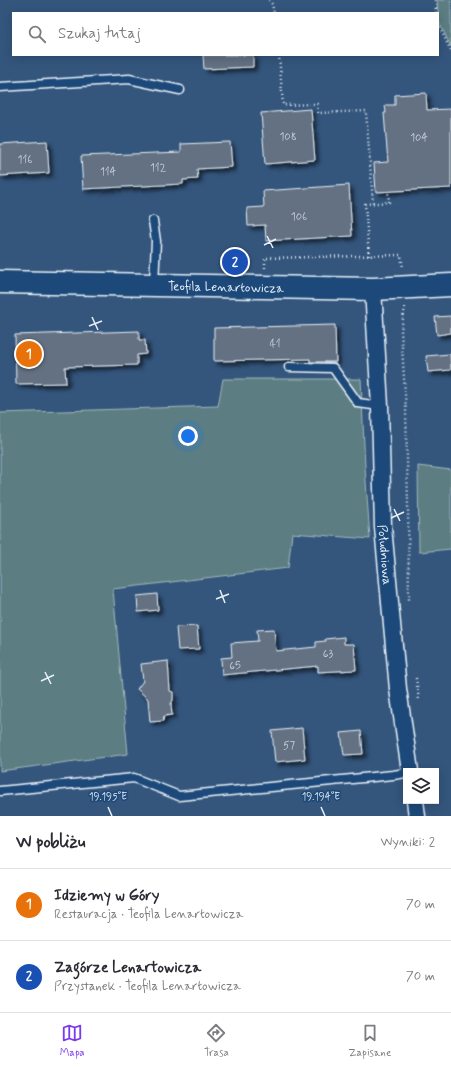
<!DOCTYPE html>
<html lang="pl">
<head>
<meta charset="utf-8">
<style>
  body { margin:0; font-family:Mynerve,sans-serif; background:#f2f2f3; color:#2b2b33 }
  .controls { position:absolute; right:12px; bottom:12px; display:grid; overflow:hidden; border-radius:0px; box-shadow:0 2px 10px #0003 }
  .controls button { width:36px; height:36px; display:grid; place-items:center; padding:0; border:0; border-bottom:1px solid #e1e1e2; background:#fff; color:#2b2b33; font:20px sans-serif }
  .you { position:absolute; left:188px; top:436px; width:14px; height:14px; margin:-10px; border:3px solid #fff; border-radius:50%; background:#1a73e8; box-shadow:0 0 0 6px #1a73e833 }
  .badge { display:grid; place-items:center; width:26px; height:26px; border-radius:50%; background:#7c3aed; color:#fff; font-size:13px; font-weight:700 }
  .pin { position:absolute; translate:-50% -50%; border:2px solid #fff; box-shadow:0 1px 4px #0006 }
  .list { margin:0; padding:0; list-style:none }
  h2 { display:flex; justify-content:space-between; align-items:center; height:52px; margin:0; padding:0 16px; font-size:17px }
  h2 small { font-size:13px; font-weight:400; color:#7c7c81 }
  .list li { display:grid; grid-template-columns:26px 1fr auto; gap:12px; align-items:center; box-sizing:border-box; height:72px; padding:0 16px; border-top:1px solid #e1e1e2 }
  .list b { display:block; font-size:15px; white-space:nowrap }
  .list p { margin:0; font-size:13px; white-space:nowrap; color:#7c7c81 }
  .list em { font-size:13px; font-style:normal; color:#7c7c81 }
  .icon { flex:none; width:22px; height:22px; fill:none; stroke:currentColor; stroke-width:2; stroke-linecap:round; stroke-linejoin:round }
  .map { position:relative; flex:none; width:451px; height:816px; overflow:hidden }
  .search { position:absolute; background:#fff; box-shadow:0 2px 10px #0003; left:12px; right:12px; top:12px; height:44px; display:flex; align-items:center; gap:10px; box-sizing:border-box; padding:0 14px; border-radius:0px; color:#7c7c81; font-size:15px }
  .sheet { height:196px; background:#fff }
  nav { display:flex; justify-content:space-around; align-items:center; box-sizing:border-box; height:56px; border-top:1px solid #e1e1e2; background:#fff; font-size:11px; color:#7c7c81 }
  nav a { display:grid; justify-items:center; gap:2px }
  nav .on { color:#7c3aed }
  .map>svg:first-child { display:block }
</style>
</head>
<body>
<div class="map">
<svg width="451" height="816" viewBox="0 0 451 816">
  <defs>
    <filter id="shadow"><feDropShadow dx="3.5" dy="3.5" stdDeviation="2" flood-color="#0009"/></filter>
  </defs>
  <rect width="100%" height="100%" fill="#34567d"/>
  <filter id="ink" filterUnits="userSpaceOnUse"><feTurbulence type="fractalNoise" baseFrequency=".025" numOctaves="2"/><feDisplacementMap in="SourceGraphic" scale="8" xChannelSelector="R" yChannelSelector="G"/><feConvolveMatrix kernelMatrix="1 2 1 2 8 2 1 2 1" color-interpolation-filters="sRGB"/></filter>
  <g filter="url(#ink)">
    <g fill="#5c7e82" stroke="#a2b8bd">
      <path d="M 437,0 L 451,0 L 451,47 L 439,22 Z"/>
      <path d="M 223,379 L 361,379 L 365,467 L 370,539 L 292,533 L 288,568 L 113,589 L 128,754 L 0,771 L 0,413 L 218,406 Z"/>
      <path d="M 418,466 L 451,470 L 451,549 L 419,552 Z"/>
    </g>
    <g fill="#647183" stroke="#e8f1f8" filter="url(#shadow)">
      <path d="M 203,55 L 253,55 L 253,67 L 204,69 Z"/>
      <path d="M 426,93 L 427,110 L 451,109 L 451,188 L 376,192 L 374,163 L 388,162 L 384,113 L 386,113 L 385,105 L 395,105 L 395,95 Z"/>
      <path d="M 311,109 L 315,160 L 265,164 L 261,113 Z"/>
      <path d="M 47,141 L 49,173 L 0,176 L 0,144 Z"/>
      <path d="M 230,142 L 232,167 L 197,169 L 198,179 L 183,180 L 183,184 L 83,189 L 81,156 L 181,152 L 181,144 Z"/>
      <path d="M 349,185 L 352,236 L 266,241 L 265,225 L 248,226 L 247,208 L 264,207 L 263,191 Z"/>
      <path d="M 451,316 L 451,333 L 437,335 L 435,317 Z"/>
      <path d="M 335,325 L 336,362 L 310,362 L 310,359 L 214,361 L 214,328 Z"/>
      <path d="M 139,331 L 139,340 L 145,340 L 146,354 L 137,355 L 137,365 L 65,367 L 66,383 L 16,384 L 15,335 Z"/>
      <path d="M 450,354 L 451,370 L 428,372 L 426,356 Z"/>
      <path d="M 157,594 L 158,610 L 138,612 L 137,596 Z"/>
      <path d="M 197,626 L 199,649 L 178,650 L 176,627 Z"/>
      <path d="M 274,629 L 276,651 L 316,647 L 316,642 L 326,641 L 325,639 L 344,637 L 344,644 L 354,644 L 356,670 L 318,672 L 318,666 L 222,675 L 221,658 L 232,657 L 231,643 L 258,641 L 257,630 Z"/>
      <path d="M 168,661 L 170,691 L 173,692 L 173,700 L 171,704 L 172,715 L 164,716 L 163,721 L 150,722 L 148,699 L 137,689 L 143,681 L 141,664 Z"/>
      <path d="M 302,728 L 305,759 L 275,762 L 272,731 Z"/>
      <path d="M 361,731 L 363,754 L 344,755 L 341,733 Z"/>
    </g>
    <g fill="none" stroke-linecap="round" stroke-linejoin="round">
      <g stroke="#e8f1f8" stroke-width="11">
        <g id="lane">
          <path d="M 0,87 L 129,79 L 180,90"/>
          <path d="M 153,221 L 156,241 L 154,284"/>
          <path d="M 289,367 L 333,368 L 358,403 L 380,406"/>
          <path d="M 0,791 L 134,778 L 179,796 L 393,775 L 406,773"/>
        </g>
      </g>
      <g stroke="#e8f1f8" stroke-width="19">
        <g id="street">
          <path id="s1" d="M 373,289 L 380,406 L 383,527 L 398,689 L 410,771"/>
          <path d="M 415,801 L 417,816"/>
        </g>
      </g>
      <g stroke="#e8f1f8" stroke-width="25">
        <g id="secondary">
          <path id="s2" d="M 0,282 L 373,289 L 451,285"/>
        </g>
      </g>
      <g stroke="#e8f1f8" stroke-width="2.5" stroke-dasharray="1 3" stroke-linecap="butt">
        <path d="M 269,0 L 272,4 L 274,13"/>
        <path d="M 435,0 L 436,13"/>
        <path d="M 438,24 L 451,51"/>
        <path d="M 279,55 L 283,105 L 317,104 L 318,113 L 366,111 L 373,203"/>
        <path d="M 369,256 L 365,204 L 389,202 L 388,192"/>
        <path d="M 265,268 L 265,258 L 401,255 L 403,268"/>
        <path d="M 405,307 L 401,330 L 406,410 L 408,506 L 409,601"/>
        <path d="M 416,678 L 419,700"/>
      </g>
      <use href="#lane" stroke="#1f4a7a" stroke-width="8"/>
      <use href="#street" stroke="#1f4a7a" stroke-width="16"/>
      <use href="#secondary" stroke="#1f4a7a" stroke-width="22"/>
    </g>
  </g>
  <path fill="none" stroke="#e8f1f8" stroke-width="1.5" d="M 267,236 L 273,248M 264,245 L 276,239M 92,317 L 98,330M 89,326 L 102,321M 394,509 L 400,521M 391,518 L 404,512M 220,590 L 225,603M 216,599 L 229,594M 45,672 L 51,684M 41,681 L 54,675M 108,807 L 112,816M 321,807 L 325,816"/>
  <g text-anchor="middle" stroke-width="3.5" stroke-linejoin="round" paint-order="stroke">
    <g font-size="11" fill="#c7d1db">
      <text x="288" y="140">108</text>
      <text x="419" y="141">104</text>
      <text x="25" y="163">116</text>
      <text x="158" y="171">112</text>
      <text x="108" y="175">114</text>
      <text x="299" y="220">106</text>
      <text x="275" y="347">41</text>
      <text x="328" y="657">63</text>
      <text x="235" y="669">65</text>
      <text x="289" y="749">57</text>
    </g>
    <g font-size="13" fill="#e8f1f8" stroke="#1f4a7a">
      <text dy="5" stroke="none"><textPath href="#s2" startOffset="226">Teofila Lenartowicza</textPath></text>
      <text dy="5" stroke="none"><textPath href="#s1" startOffset="266">Południowa</textPath></text>
    </g>
  </g>
  <g font-size="10" text-anchor="middle" fill="#e8f1f8" stroke="#1f4a7a" stroke-width="3.5" stroke-linejoin="round" paint-order="stroke">
    <text x="108" y="800">19.195°E</text>
    <text x="321" y="800">19.194°E</text>
  </g>
</svg>
<div class="controls">
<button><svg class="icon" aria-label="layers" viewBox="0 0 24 24"><path d="M12 4l9 5-9 5-9-5zM3 14l9 5 9-5"/></svg></button>
</div>
<div class="you"></div>
<div class="pin badge" style="left:29px;top:354px;background:#e8710a">1</div>
<div class="pin badge" style="left:235px;top:262px;background:#1a4fb4">2</div>
<div class="search"><svg class="icon" aria-label="search" viewBox="0 0 24 24"><circle cx="10" cy="10" r="6"/><path d="M15 15l6 6"/></svg>Szukaj tutaj</div>
</div>
<section class="sheet">
<h2>W pobliżu<small>Wyniki: 2</small></h2>
<ul class="list">
<li><span class="badge" style="background:#e8710a">1</span><div><b>Idziemy w Góry</b><p>Restauracja · Teofila Lenartowicza</p></div><em>70 m</em></li>
<li><span class="badge" style="background:#1a4fb4">2</span><div><b>Zagórze Lenartowicza</b><p>Przystanek · Teofila Lenartowicza</p></div><em>70 m</em></li>
</ul>
</section>
<nav>
<a class="on"><svg class="icon" aria-label="map" viewBox="0 0 24 24"><path d="M3 6l6-2 6 2 6-2v14l-6 2-6-2-6 2zM9 4v14M15 6v14"/></svg>Mapa</a>
<a><svg class="icon" aria-label="directions" viewBox="0 0 24 24"><path d="M12 3l9 9-9 9-9-9zM9 14v-3h6M13 9l2 2-2 2"/></svg>Trasa</a>
<a><svg class="icon" aria-label="saved" viewBox="0 0 24 24"><path d="M7 4h10v16l-5-4-5 4z"/></svg>Zapisane</a>
</nav>
</body>
</html>
